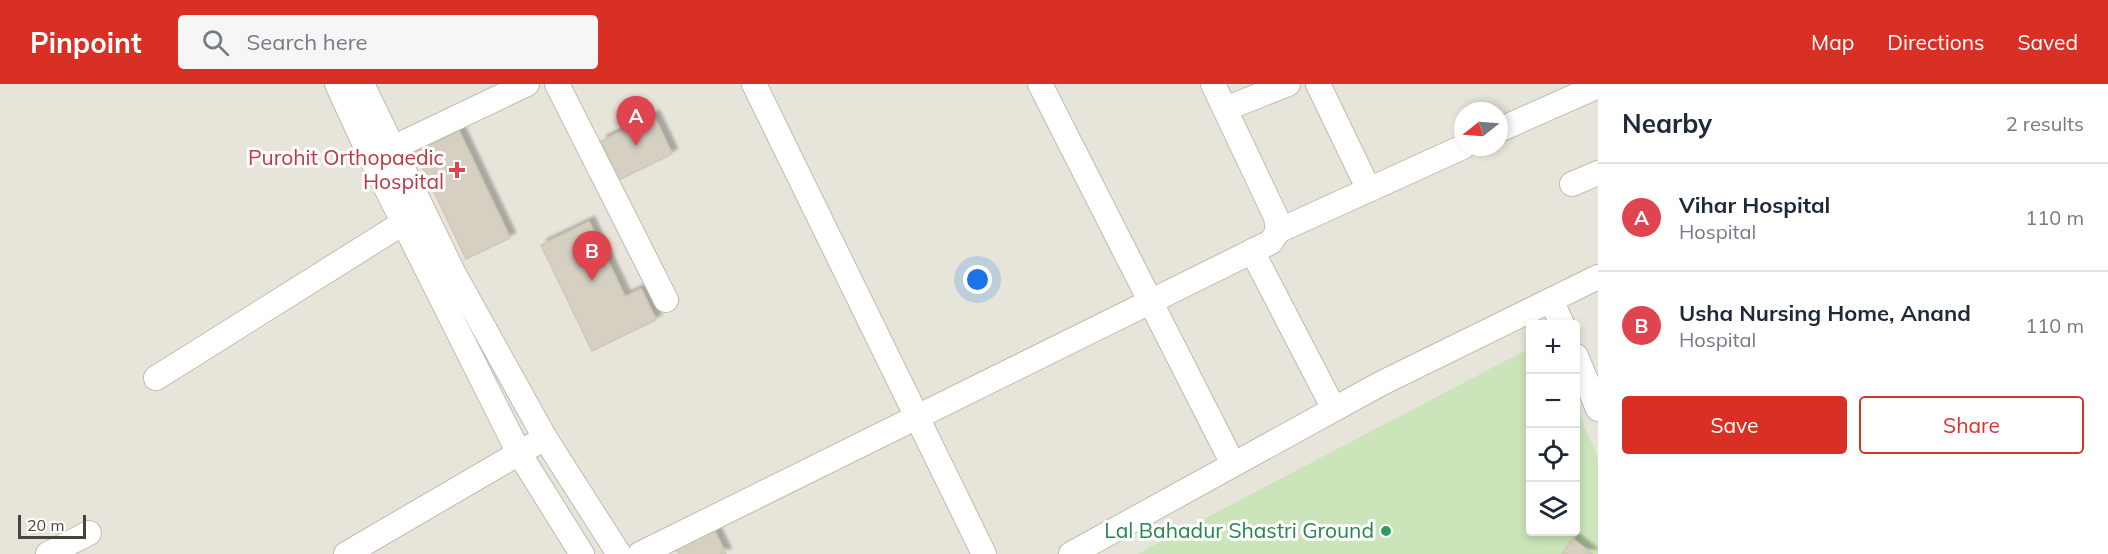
<!DOCTYPE html>
<html lang="en">
<head>
<meta charset="utf-8">
<style>
  body { margin:0; font-family:Mulish,sans-serif; background:#f6f6f7; color:#1f2937 }
  .controls { position:absolute; right:18px; bottom:18px; display:grid; overflow:hidden; border-radius:6px; box-shadow:0 3px 9px #0003 }
  .controls button { width:54px; height:54px; display:grid; place-items:center; padding:0; border:0; border-bottom:2px solid #e0e1e3; background:#fff; color:#1f2937; font:30px sans-serif }
  .compass { position:absolute; left:1454px; top:18px; width:54px; height:54px; border-radius:50%; background:#fff; box-shadow:0 3px 9px #0003; rotate:253deg }
  .scale { position:absolute; left:18px; bottom:15px; width:68px; box-sizing:border-box; padding-left:6px; border:3px solid #48443a; border-top:0; font-size:16px; line-height:21px; white-space:nowrap; color:#48443a; -webkit-text-stroke:4px #fff; paint-order:stroke }
  .you { position:absolute; left:978px; top:196px; width:21px; height:21px; margin:-15px; border:4px solid #fff; border-radius:50%; background:#1a73e8; box-shadow:0 0 0 9px #1a73e833 }
  .badge { display:grid; place-items:center; width:39px; height:39px; border-radius:50%; background:#d93025; color:#fff; font-size:20px; font-weight:700 }
  .pin { position:absolute; translate:-50% -50px; filter:drop-shadow(0 2px 3px #0008) }
  .pin::after { content:''; position:absolute; top:32px; width:21px; height:18px; background:inherit; clip-path:polygon(0 0,100% 0,50% 100%) }
  .list { margin:0; padding:0; list-style:none }
  h2 { display:flex; justify-content:space-between; align-items:center; height:78px; margin:0; padding:0 24px; font-size:26px }
  h2 small { font-size:20px; font-weight:400; color:#747a83 }
  .list li { display:grid; grid-template-columns:39px 1fr auto; gap:18px; align-items:center; box-sizing:border-box; height:108px; padding:0 24px; border-top:2px solid #e0e1e3 }
  .list b { display:block; font-size:22px; white-space:nowrap }
  .list p { margin:0; font-size:20px; white-space:nowrap; color:#747a83 }
  .list em { font-size:20px; font-style:normal; color:#747a83 }
  .actions { display:flex; gap:12px; padding:18px 24px }
  .actions a { flex:1; padding:14px 0; border:2px solid #d93025; border-radius:6px; text-align:center; font-size:21px; color:#d93025 }
  .actions .main { background:#d93025; color:#fff }
  .icon { flex:none; width:33px; height:33px; fill:none; stroke:currentColor; stroke-width:2; stroke-linecap:round; stroke-linejoin:round }
  .map { position:relative; flex:none; width:1598px; height:470px; overflow:hidden }
  header { display:flex; align-items:center; gap:36px; box-sizing:border-box; height:84px; padding:0 30px; background:#d93025; color:#fff }
  header strong { font-size:28px }
  nav { display:flex; gap:33px; margin-inline-start:auto; font-size:21px }
  .search { width:420px; height:54px; background:#f6f6f7; display:flex; align-items:center; gap:15px; box-sizing:border-box; padding:0 21px; border-radius:6px; color:#747a83; font-size:22px }
  main { display:flex }
  aside { flex:1; background:#fff }
  .map>svg:first-child { display:block }
</style>
</head>
<body>
<header>
<strong>Pinpoint</strong>
<div class="search"><svg class="icon" aria-label="search" viewBox="0 0 24 24"><circle cx="10" cy="10" r="6"/><path d="M15 15l6 6"/></svg>Search here</div>
<nav><a>Map</a><a>Directions</a><a>Saved</a></nav>
</header>
<main>
<div class="map">
<svg width="1598" height="470" viewBox="0 0 1598 470">
  <defs>
    <filter id="shadow"><feDropShadow dx="5.5" dy="-5.5" stdDeviation="1.5" flood-color="#0004"/></filter>
  </defs>
  <rect width="100%" height="100%" fill="#f4f3eb"/>
  <path fill="#e7e5da" fill-rule="evenodd" d="M 0,0 L 1598,0 L 1598,470 L 0,470 ZM 1463,27 L 1499,27 L 1499,63 L 1463,63 ZM 1530,240 L 1576,240 L 1576,448 L 1530,448 Z"/>
  <path fill="#cbe4b9" d="M 1530,264 L 1530,448 L 1576,448 L 1576,323 L 1598,374 L 1598,470 L 1137,470 Z"/>
  <g fill="#d5d0c2" stroke="#cfc8b6" stroke-width="1.5" filter="url(#shadow)">
    <path d="M 654,32 L 672,70 L 619,96 L 601,57 Z"/>
    <path d="M 459,47 L 510,154 L 466,175 L 415,68 Z"/>
    <path d="M 589,138 L 625,213 L 641,205 L 656,236 L 592,267 L 541,161 Z"/>
    <path d="M 712,442 L 726,470 L 679,470 L 674,461 Z"/>
    <path d="M 1573,455 L 1592,470 L 1562,470 Z"/>
  </g>
  <g fill="none" stroke-linecap="round" stroke-linejoin="round">
    <g stroke="#bfbbaf" stroke-width="26">
      <g id="minor">
        <path d="M 337,0 L 371,74 L 519,369 L 582,470"/>
        <path d="M 362,0 L 453,188 L 545,354 L 619,470"/>
        <path d="M 557,0 L 666,216"/>
        <path d="M 754,0 L 984,470"/>
        <path d="M 1040,0 L 1233,380"/>
        <path d="M 1318,0 L 1369,106"/>
        <path d="M 1225,25 L 1288,0"/>
        <path d="M 1499,46 L 1598,2"/>
        <path d="M 380,70 L 527,0"/>
        <path d="M 1572,100 L 1598,89"/>
        <path d="M 1278,147 L 1463,63"/>
        <path d="M 1252,167 L 1334,325"/>
        <path d="M 1551,216 L 1562,240"/>
        <path d="M 1576,272 L 1598,325"/>
        <path d="M 156,294 L 403,139"/>
        <path d="M 48,470 L 89,449"/>
        <path d="M 346,470 L 533,361"/>
        <path d="M 640,470 L 1271,158 L 1278,147 L 1276,133 L 1213,0"/>
        <path d="M 1071,470 L 1380,300 L 1598,193"/>
      </g>
    </g>
    <use href="#minor" stroke="#fff" stroke-width="24"/>
  </g>
  <path fill="#e0444e" stroke="#fff" stroke-width="2" d="M454 77h6v6h6v6h-6v6h-6v-6h-6v-6h6z"/>
  <circle fill="#2e9e5b" stroke="#fff" stroke-width="2" cx="1386" cy="447" r="6"/>
  <g text-anchor="middle" stroke-width="6" stroke-linejoin="round" paint-order="stroke">
    <g font-size="21" fill="#be3a42" stroke="#fff" text-anchor="end">
      <text x="444" y="81">Purohit Orthopaedic<tspan x="444" dy="24">Hospital</tspan></text>
    </g>
    <g font-size="21" fill="#27864d" stroke="#fff" text-anchor="end">
      <text x="1374" y="454">Lal Bahadur Shastri Ground</text>
    </g>
  </g>
</svg>
<div class="controls">
<button>+</button>
<button>−</button>
<button><svg class="icon" aria-label="locate" viewBox="0 0 24 24"><circle cx="12" cy="12" r="6"/><path d="M12 2v4M12 18v4M2 12h4M18 12h4"/></svg></button>
<button><svg class="icon" aria-label="layers" viewBox="0 0 24 24"><path d="M12 4l9 5-9 5-9-5zM3 14l9 5 9-5"/></svg></button>
</div>
<svg class="compass" viewBox="-18 -18 36 36"><path d="M0-13l5 13h-10z" fill="#e53935"/><path d="M0 13l5-13h-10z" fill="#747a83"/></svg>
<div class="scale">20 m</div>
<div class="you"></div>
<div class="pin badge" style="left:636px;top:62px;background:#e0444e">A</div>
<div class="pin badge" style="left:592px;top:197px;background:#e0444e">B</div>
</div>
<aside>
<h2>Nearby<small>2 results</small></h2>
<ul class="list">
<li><span class="badge" style="background:#e0444e">A</span><div><b>Vihar Hospital</b><p>Hospital</p></div><em>110 m</em></li>
<li><span class="badge" style="background:#e0444e">B</span><div><b>Usha Nursing Home, Anand</b><p>Hospital</p></div><em>110 m</em></li>
</ul>
<div class="actions"><a class="main">Save</a><a>Share</a></div>
</aside>
</main>
</body>
</html>
